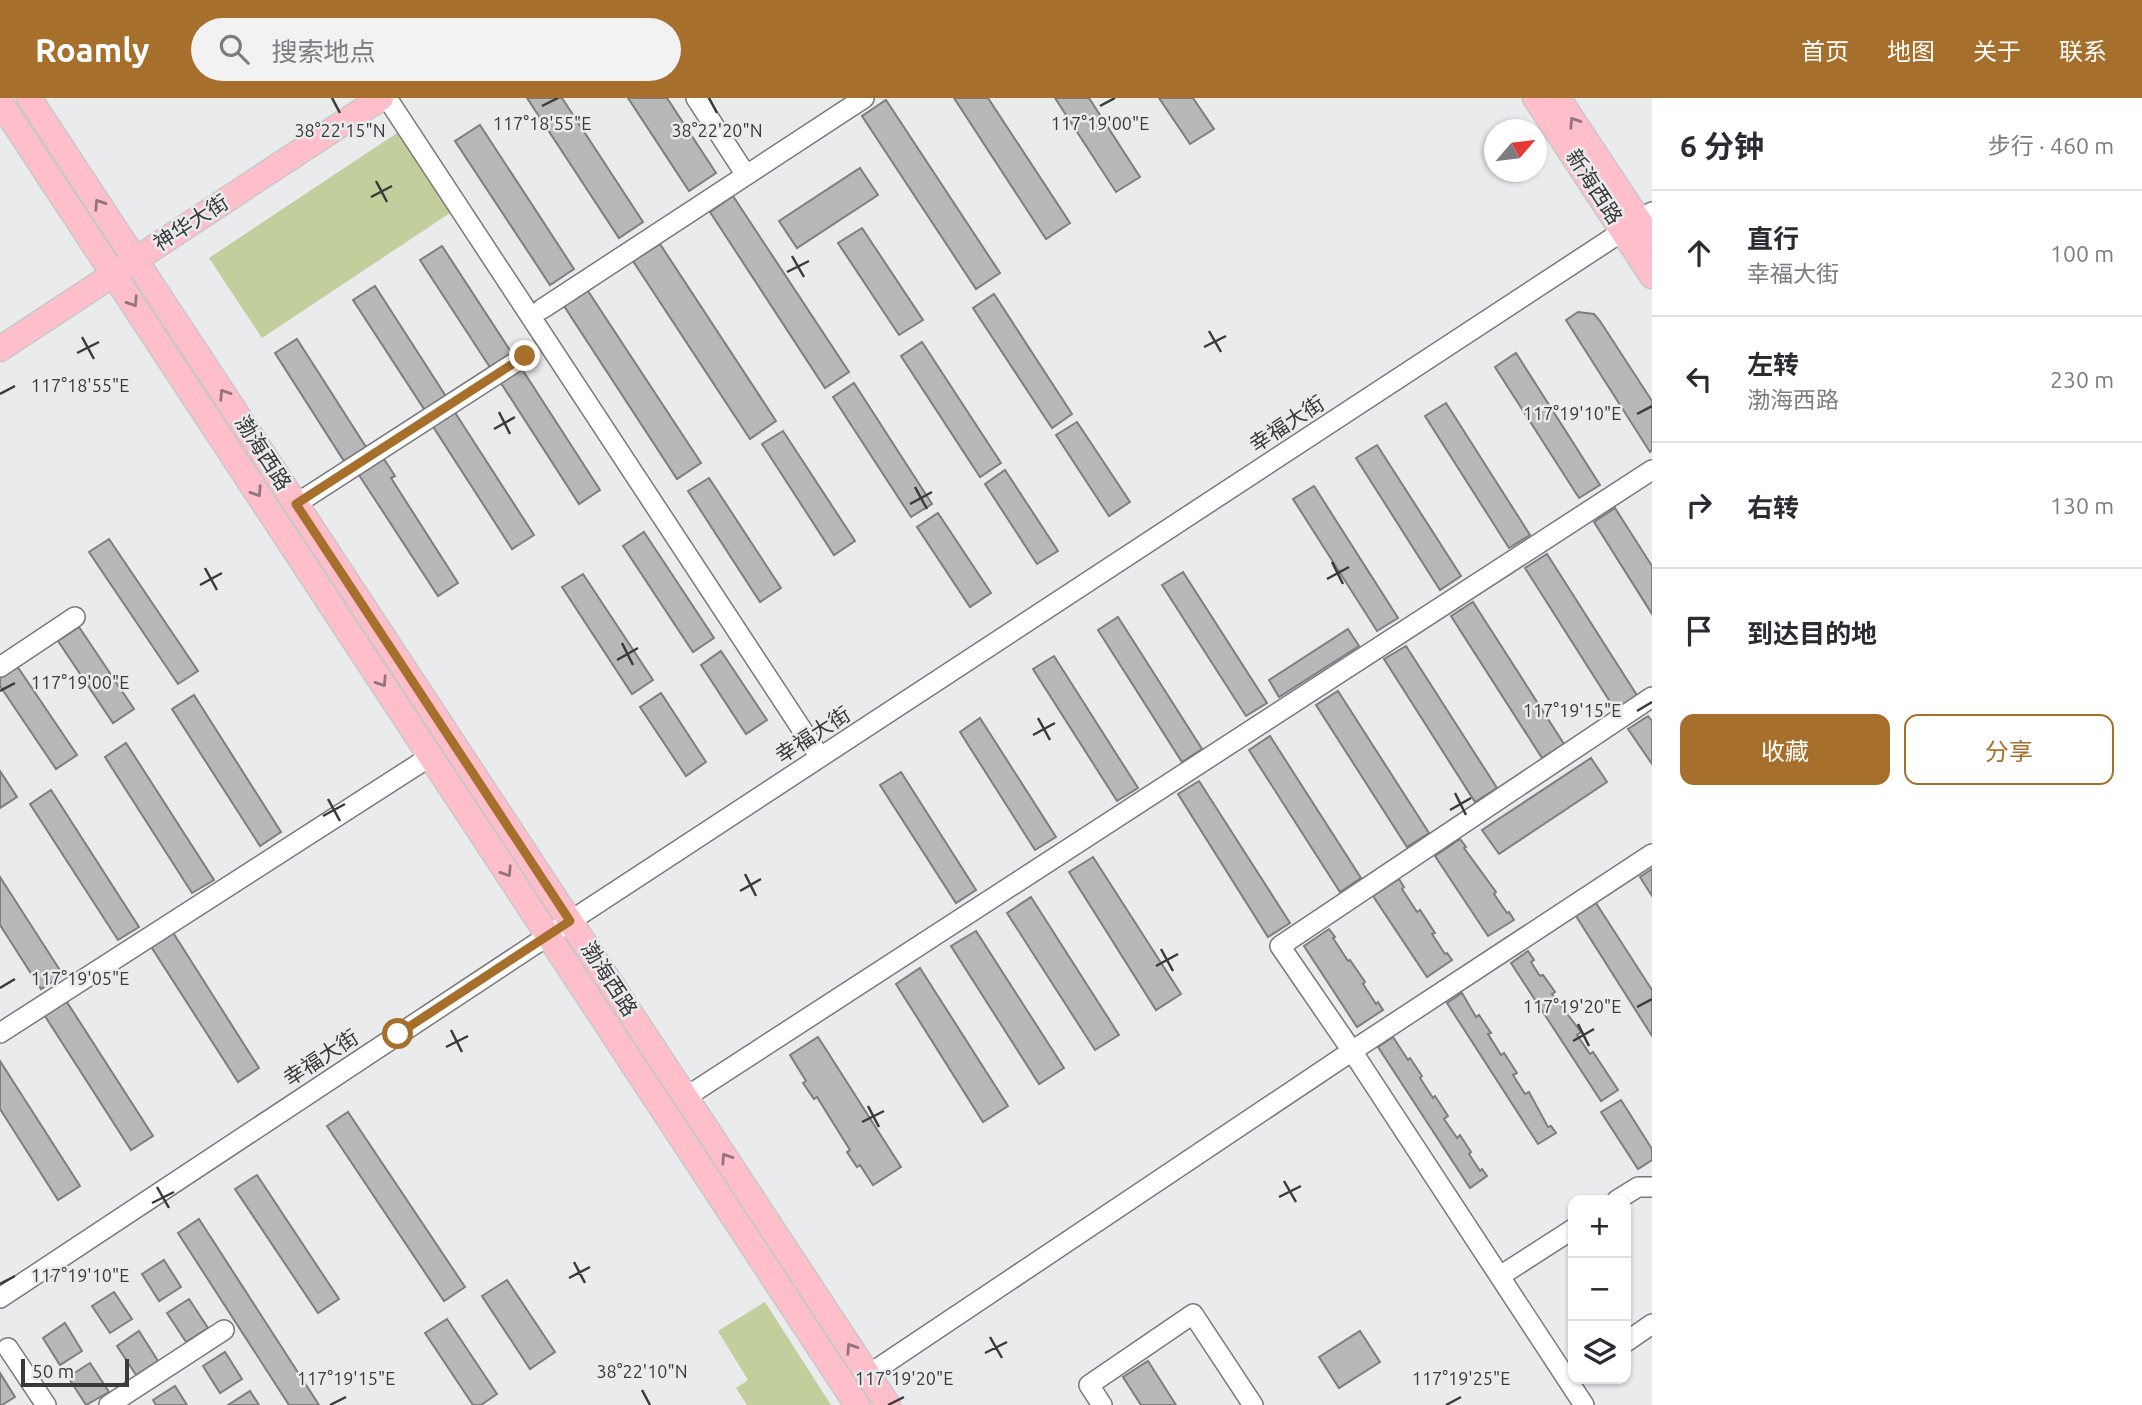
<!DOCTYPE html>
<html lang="zh">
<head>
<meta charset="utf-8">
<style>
  body { margin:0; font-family:Ubuntu,"Noto Sans SC",sans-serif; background:#f2f2f3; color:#2b2b33 }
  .controls { position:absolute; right:21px; bottom:21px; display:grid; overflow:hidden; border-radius:14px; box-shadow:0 2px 5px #0004 }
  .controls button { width:63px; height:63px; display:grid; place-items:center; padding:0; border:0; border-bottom:2px solid #e1e1e2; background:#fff; color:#2b2b33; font:35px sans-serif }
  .compass { position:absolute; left:1484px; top:21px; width:63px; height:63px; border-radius:50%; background:#fff; box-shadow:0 2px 5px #0004; rotate:62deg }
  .scale { position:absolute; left:21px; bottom:18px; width:108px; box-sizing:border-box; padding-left:7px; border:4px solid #3a3a3b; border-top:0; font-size:19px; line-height:24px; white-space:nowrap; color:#3a3a3b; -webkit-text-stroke:5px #eaebed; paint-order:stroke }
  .stop { position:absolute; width:21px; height:21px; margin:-16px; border:5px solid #a76f2c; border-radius:50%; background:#fff }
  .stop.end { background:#a76f2c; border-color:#fff; box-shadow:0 2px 7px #0008 }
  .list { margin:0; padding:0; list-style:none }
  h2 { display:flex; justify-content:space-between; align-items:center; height:91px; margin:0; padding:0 28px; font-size:30px }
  h2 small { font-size:23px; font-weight:400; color:#7c7c81 }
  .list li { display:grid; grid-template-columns:46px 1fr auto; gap:21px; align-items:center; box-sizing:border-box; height:126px; padding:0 28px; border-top:2px solid #e1e1e2 }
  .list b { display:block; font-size:26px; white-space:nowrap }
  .list p { margin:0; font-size:23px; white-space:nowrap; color:#7c7c81 }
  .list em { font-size:23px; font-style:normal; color:#7c7c81 }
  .actions { display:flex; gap:14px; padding:21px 28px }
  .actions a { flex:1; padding:16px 0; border:2px solid #a76f2c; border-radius:14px; text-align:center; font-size:24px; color:#a76f2c }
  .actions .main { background:#a76f2c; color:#fff }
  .icon { flex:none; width:38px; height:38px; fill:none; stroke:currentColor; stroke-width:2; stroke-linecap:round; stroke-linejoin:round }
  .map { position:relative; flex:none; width:1652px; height:1307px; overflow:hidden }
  header { display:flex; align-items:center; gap:42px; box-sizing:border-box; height:98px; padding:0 35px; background:#a76f2c; color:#fff }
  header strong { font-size:33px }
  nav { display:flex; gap:38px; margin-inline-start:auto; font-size:24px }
  .search { width:490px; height:63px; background:#f2f2f3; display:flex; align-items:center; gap:18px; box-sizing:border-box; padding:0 24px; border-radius:38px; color:#7c7c81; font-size:26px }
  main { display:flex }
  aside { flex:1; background:#fff }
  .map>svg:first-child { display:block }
</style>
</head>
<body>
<header>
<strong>Roamly</strong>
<div class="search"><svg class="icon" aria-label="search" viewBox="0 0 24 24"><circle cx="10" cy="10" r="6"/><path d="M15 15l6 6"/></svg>搜索地点</div>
<nav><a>首页</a><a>地图</a><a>关于</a><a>联系</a></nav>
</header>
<main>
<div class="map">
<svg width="1652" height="1307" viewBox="0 0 1652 1307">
  <rect width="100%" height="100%" fill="#eaebed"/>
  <g fill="#c2ce9c">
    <path d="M 400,33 L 453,113 L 262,240 L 209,160 Z"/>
    <path d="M 765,1204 L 831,1307 L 747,1307 L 736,1290 L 748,1282 L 718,1233 Z"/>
  </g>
  <g fill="#b7b8ba" stroke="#7d7e80" stroke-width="2">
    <path d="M 527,0 L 562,0 L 643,124 L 619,140 Z"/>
    <path d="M 628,0 L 667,0 L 716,75 L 689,93 Z"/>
    <path d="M 954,0 L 988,0 L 1070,125 L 1046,141 Z"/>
    <path d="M 1055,0 L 1089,0 L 1140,79 L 1116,94 Z"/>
    <path d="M 1159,0 L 1193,0 L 1214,31 L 1190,46 Z"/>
    <path d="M 886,2 L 1000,175 L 976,191 L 862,18 Z"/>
    <path d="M 480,27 L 574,171 L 550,187 L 455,43 Z"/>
    <path d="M 860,70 L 878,97 L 797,150 L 779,123 Z"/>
    <path d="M 733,98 L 849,274 L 825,290 L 710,114 Z"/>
    <path d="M 862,130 L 923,222 L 899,237 L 838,145 Z"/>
    <path d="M 660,146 L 776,323 L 750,341 L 633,163 Z"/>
    <path d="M 442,148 L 513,257 L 491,271 L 420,162 Z"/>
    <path d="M 375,188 L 447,300 L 426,314 L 353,202 Z"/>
    <path d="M 588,193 L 701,365 L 677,381 L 564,208 Z"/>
    <path d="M 994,196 L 1072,316 L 1052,330 L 973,210 Z"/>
    <path d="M 1578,214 L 1594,216 L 1600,223 L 1652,303 L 1652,352 L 1650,354 L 1566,222 Z"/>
    <path d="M 297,241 L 366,349 L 344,363 L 275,255 Z"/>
    <path d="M 922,244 L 1001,365 L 980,379 L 901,258 Z"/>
    <path d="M 1516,255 L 1600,387 L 1579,400 L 1495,269 Z"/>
    <path d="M 520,268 L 600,392 L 579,406 L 499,282 Z"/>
    <path d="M 854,285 L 932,406 L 911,419 L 833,299 Z"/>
    <path d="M 1446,305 L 1530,437 L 1509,450 L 1425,318 Z"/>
    <path d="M 454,313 L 534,437 L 512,451 L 432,327 Z"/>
    <path d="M 1077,324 L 1130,404 L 1109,418 L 1056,337 Z"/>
    <path d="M 783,333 L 855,443 L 834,457 L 762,346 Z"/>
    <path d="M 1377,347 L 1461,478 L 1440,492 L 1356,360 Z"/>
    <path d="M 384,361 L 395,378 L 391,380 L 458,485 L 438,498 L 359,377 Z"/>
    <path d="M 1005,372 L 1058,453 L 1037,466 L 985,386 Z"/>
    <path d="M 709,380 L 781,490 L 760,504 L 688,393 Z"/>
    <path d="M 1314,388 L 1398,520 L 1377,533 L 1293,401 Z"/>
    <path d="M 1615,410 L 1652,468 L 1652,516 L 1594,424 Z"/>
    <path d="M 938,415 L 991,495 L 970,509 L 917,429 Z"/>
    <path d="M 644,434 L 714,540 L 693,554 L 623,448 Z"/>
    <path d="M 109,441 L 198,573 L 178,586 L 89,454 Z"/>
    <path d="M 1547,456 L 1638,599 L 1616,613 L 1525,470 Z"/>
    <path d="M 1183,474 L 1267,605 L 1246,618 L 1162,487 Z"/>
    <path d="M 583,476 L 653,582 L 632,596 L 562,489 Z"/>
    <path d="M 1473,504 L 1564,646 L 1542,660 L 1451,518 Z"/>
    <path d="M 1118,519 L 1202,651 L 1182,664 L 1098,532 Z"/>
    <path d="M 79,529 L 134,611 L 113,625 L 58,543 Z"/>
    <path d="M 1348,531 L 1359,548 L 1279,599 L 1269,582 Z"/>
    <path d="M 1406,548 L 1497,690 L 1475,704 L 1384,561 Z"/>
    <path d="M 721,553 L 767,622 L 746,636 L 701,567 Z"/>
    <path d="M 1054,558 L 1138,690 L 1117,703 L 1033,571 Z"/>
    <path d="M 17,568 L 77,657 L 56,671 L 0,588 L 0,580 Z"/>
    <path d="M 1338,593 L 1429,735 L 1407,749 L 1316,607 Z"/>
    <path d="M 661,595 L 706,664 L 686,678 L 640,609 Z"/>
    <path d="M 194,597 L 281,734 L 260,748 L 172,611 Z"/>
    <path d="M 1648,618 L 1652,623 L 1652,666 L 1628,631 Z"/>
    <path d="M 980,620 L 1056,739 L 1035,752 L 960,634 Z"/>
    <path d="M 1270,638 L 1361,780 L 1340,794 L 1249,652 Z"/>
    <path d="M 126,645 L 214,782 L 192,795 L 105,659 Z"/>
    <path d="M 1591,660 L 1607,684 L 1499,756 L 1482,732 Z"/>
    <path d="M 0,673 L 17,699 L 0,710 Z"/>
    <path d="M 901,674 L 976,792 L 956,805 L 880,687 Z"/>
    <path d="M 1199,683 L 1290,825 L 1268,839 L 1178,696 Z"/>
    <path d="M 51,692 L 139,829 L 118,842 L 30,706 Z"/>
    <path d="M 1460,741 L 1466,749 L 1464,750 L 1496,794 L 1494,796 L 1507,815 L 1509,814 L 1514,822 L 1488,838 L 1435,758 Z"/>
    <path d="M 1093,759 L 1181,896 L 1156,912 L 1069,774 Z"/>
    <path d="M 1652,771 L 1652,798 L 1640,779 Z"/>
    <path d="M 0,779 L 63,877 L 41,891 L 0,827 Z"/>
    <path d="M 1399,781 L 1404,789 L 1402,791 L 1417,814 L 1420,812 L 1435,835 L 1432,836 L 1445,856 L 1447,855 L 1452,862 L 1427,879 L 1373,798 Z"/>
    <path d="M 1031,799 L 1119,937 L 1095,952 L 1007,815 Z"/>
    <path d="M 1596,805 L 1652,892 L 1652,938 L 1576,818 Z"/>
    <path d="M 1329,831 L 1335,839 L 1333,840 L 1348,863 L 1350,862 L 1365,884 L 1363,886 L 1376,906 L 1378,904 L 1383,912 L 1357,929 L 1304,848 Z"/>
    <path d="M 172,833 L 259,970 L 238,984 L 150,847 Z"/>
    <path d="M 976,833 L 1064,970 L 1039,986 L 951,848 Z"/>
    <path d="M 1528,853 L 1534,862 L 1531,864 L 1540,878 L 1543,877 L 1555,894 L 1552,896 L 1581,934 L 1577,937 L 1590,956 L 1593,954 L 1618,992 L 1601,1003 L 1511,865 Z"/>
    <path d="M 920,870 L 1008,1008 L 983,1024 L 896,886 Z"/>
    <path d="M 1462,895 L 1476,919 L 1479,917 L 1491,935 L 1488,936 L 1501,957 L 1504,955 L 1517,975 L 1513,977 L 1525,996 L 1529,994 L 1548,1029 L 1551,1028 L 1556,1035 L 1538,1046 L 1447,905 Z"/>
    <path d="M 65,901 L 153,1038 L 131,1052 L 43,915 Z"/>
    <path d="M 818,939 L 901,1069 L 873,1087 L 860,1067 L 857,1069 L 847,1054 L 850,1052 L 817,999 L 814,1001 L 803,985 L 806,983 L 790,957 Z"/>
    <path d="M 1393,939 L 1408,962 L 1410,960 L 1422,978 L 1420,980 L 1433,1000 L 1435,998 L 1448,1018 L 1444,1021 L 1457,1040 L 1460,1037 L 1471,1054 L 1469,1056 L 1480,1073 L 1482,1071 L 1487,1078 L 1470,1090 L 1378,949 Z"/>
    <path d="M 0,963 L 80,1088 L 58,1102 L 0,1011 Z"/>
    <path d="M 1621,1002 L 1652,1051 L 1652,1062 L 1638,1071 L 1601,1014 Z"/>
    <path d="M 348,1014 L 465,1189 L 444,1203 L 327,1028 Z"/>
    <path d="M 257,1077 L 339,1201 L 318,1215 L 235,1091 Z"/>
    <path d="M 199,1121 L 319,1307 L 289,1307 L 178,1135 Z"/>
    <path d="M 164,1162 L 181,1189 L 159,1203 L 142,1176 Z"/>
    <path d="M 507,1182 L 555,1254 L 530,1271 L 482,1198 Z"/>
    <path d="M 114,1194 L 132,1221 L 110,1235 L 92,1208 Z"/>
    <path d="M 189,1201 L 208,1230 L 186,1244 L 167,1215 Z"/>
    <path d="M 447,1221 L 497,1296 L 481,1307 L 473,1307 L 425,1235 Z"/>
    <path d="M 65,1225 L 82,1253 L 60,1267 L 43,1240 Z"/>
    <path d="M 139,1233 L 158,1263 L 136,1277 L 117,1248 Z"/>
    <path d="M 1360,1233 L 1380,1264 L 1339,1290 L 1319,1259 Z"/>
    <path d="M 225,1254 L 242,1281 L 220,1295 L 203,1268 Z"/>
    <path d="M 1148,1263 L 1176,1307 L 1141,1307 L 1123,1279 Z"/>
    <path d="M 90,1265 L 109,1294 L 86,1307 L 68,1279 Z"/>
    <path d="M 0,1275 L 15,1299 L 2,1307 L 0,1307 Z"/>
    <path d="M 175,1288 L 187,1307 L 156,1307 L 153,1302 Z"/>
    <path d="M 250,1293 L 259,1307 L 228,1307 Z"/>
  </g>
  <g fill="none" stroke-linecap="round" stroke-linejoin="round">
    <g stroke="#79797b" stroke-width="22">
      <g id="minor">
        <path d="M 387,0 L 820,659"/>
        <path d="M 696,0 L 746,77"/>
        <path d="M 542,211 L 864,0"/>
        <path d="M 296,406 L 525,258"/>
        <path d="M 0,569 L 75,519"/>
        <path d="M 0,935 L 431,658"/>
        <path d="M 686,999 L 1652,372"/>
        <path d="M 1617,1102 L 1638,1089 L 1652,1089"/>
        <path d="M 1500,1178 L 1573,1131"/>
        <path d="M 0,1200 L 549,837 L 1652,114"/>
        <path d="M 1626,1244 L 1652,1226"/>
        <path d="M 8,1250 L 46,1307"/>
        <path d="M 868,1277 L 1352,953 L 1652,756"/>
        <path d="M 109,1307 L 224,1232"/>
        <path d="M 1102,1307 L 1089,1287 L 1193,1216 L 1253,1307"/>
        <path d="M 1584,1307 L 1352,953 L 1280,848 L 1652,599"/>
      </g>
    </g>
    <g stroke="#c8c8c8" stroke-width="27">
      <g id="major">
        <path d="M 29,0 L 888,1307"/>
        <path d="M 1535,0 L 1652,178"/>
        <path d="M 1558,0 L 1652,142"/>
        <path d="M 0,4 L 857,1307"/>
        <path d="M 0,251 L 381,0"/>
      </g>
    </g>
    <use href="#minor" stroke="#fff" stroke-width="19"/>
    <use href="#major" stroke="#febfca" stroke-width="24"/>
  </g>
  <defs><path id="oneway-chevron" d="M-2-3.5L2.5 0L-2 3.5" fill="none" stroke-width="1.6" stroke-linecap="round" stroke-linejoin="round" transform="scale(1.75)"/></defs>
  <g stroke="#92767b">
    <use href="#oneway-chevron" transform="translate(1574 24) rotate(-123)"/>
    <use href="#oneway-chevron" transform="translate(99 106) rotate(-123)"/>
    <use href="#oneway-chevron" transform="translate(133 204) rotate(57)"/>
    <use href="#oneway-chevron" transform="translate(224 296) rotate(-123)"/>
    <use href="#oneway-chevron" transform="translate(257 394) rotate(57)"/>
    <use href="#oneway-chevron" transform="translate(382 584) rotate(57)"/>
    <use href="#oneway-chevron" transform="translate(507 774) rotate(57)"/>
    <use href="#oneway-chevron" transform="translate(726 1060) rotate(-123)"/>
    <use href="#oneway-chevron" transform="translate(851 1250) rotate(-123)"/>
  </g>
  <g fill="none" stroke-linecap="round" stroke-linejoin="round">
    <path stroke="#a76f2c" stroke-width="9" d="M 398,936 L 570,823 L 296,406 L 525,258"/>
  </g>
  <path fill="none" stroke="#3a3a3b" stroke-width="2.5" d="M 332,0 L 340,15M 709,0 L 717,15M 542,8 L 558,0M 1100,8 L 1115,0M 376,83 L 387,104M 371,99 L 392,88M 792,158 L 804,179M 787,174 L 809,163M 1209,233 L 1221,254M 82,239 L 94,261M 1204,249 L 1226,238M 77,255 L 99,244M 0,296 L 15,288M 499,314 L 510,336M 1637,316 L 1652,308M 494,331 L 515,319M 915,389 L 927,411M 910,406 L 932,394M 1332,464 L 1343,486M 205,470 L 217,492M 1327,481 L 1349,469M 200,487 L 222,475M 622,545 L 633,567M 617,562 L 638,550M 0,593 L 15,585M 1637,613 L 1652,604M 1038,620 L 1050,642M 1033,637 L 1055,625M 1455,695 L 1466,717M 328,701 L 340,723M 1450,712 L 1471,700M 323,718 L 345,706M 745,776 L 756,798M 740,793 L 761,781M 1161,851 L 1173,873M 1156,868 L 1178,856M 0,890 L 15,881M 1637,909 L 1652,901M 1578,926 L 1589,948M 451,932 L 462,954M 1573,943 L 1594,931M 446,949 L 468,938M 868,1008 L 879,1029M 862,1024 L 884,1013M 1284,1083 L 1296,1104M 157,1089 L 169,1110M 1279,1099 L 1301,1088M 152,1105 L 174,1094M 574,1164 L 585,1185M 569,1180 L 590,1169M 0,1186 L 15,1178M 990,1239 L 1002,1260M 985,1255 L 1007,1244M 642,1292 L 650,1307M 330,1307 L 346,1299M 888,1307 L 904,1299M 1446,1307 L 1461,1299"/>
  <g text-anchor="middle" stroke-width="5" stroke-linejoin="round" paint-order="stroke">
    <g font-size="21" fill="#3a3a3b" stroke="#eaebed">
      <text transform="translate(1594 89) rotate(57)" y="7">新海西路</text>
      <text transform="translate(191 125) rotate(-33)" y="7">神华大街</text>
      <text transform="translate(1287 326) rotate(-33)" y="7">幸福大街</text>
      <text transform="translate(263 355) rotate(57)" y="7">渤海西路</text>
      <text transform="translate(813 637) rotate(-33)" y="7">幸福大街</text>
      <text transform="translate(609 881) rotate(57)" y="7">渤海西路</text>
      <text transform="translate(321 960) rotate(-33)" y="7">幸福大街</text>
    </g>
  </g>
  <g font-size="18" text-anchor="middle" fill="#3a3a3b" stroke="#eaebed" stroke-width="5" stroke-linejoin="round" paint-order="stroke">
    <text x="542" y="32">117°18'55"E</text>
    <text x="1100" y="32">117°19'00"E</text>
    <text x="340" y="39">38°22'15"N</text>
    <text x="717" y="39">38°22'20"N</text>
    <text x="80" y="294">117°18'55"E</text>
    <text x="1572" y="322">117°19'10"E</text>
    <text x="80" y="591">117°19'00"E</text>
    <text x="1572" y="619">117°19'15"E</text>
    <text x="80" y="887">117°19'05"E</text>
    <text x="1572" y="915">117°19'20"E</text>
    <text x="80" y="1184">117°19'10"E</text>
    <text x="642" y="1280">38°22'10"N</text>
    <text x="346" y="1287">117°19'15"E</text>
    <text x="904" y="1287">117°19'20"E</text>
    <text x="1461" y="1287">117°19'25"E</text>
  </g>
</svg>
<div class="controls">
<button>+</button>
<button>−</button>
<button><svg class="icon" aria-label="layers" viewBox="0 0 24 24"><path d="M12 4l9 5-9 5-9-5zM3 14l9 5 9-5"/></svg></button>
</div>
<svg class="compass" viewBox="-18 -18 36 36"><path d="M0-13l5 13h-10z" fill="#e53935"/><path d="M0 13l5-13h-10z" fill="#7c7c81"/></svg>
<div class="scale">50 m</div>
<div class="stop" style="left:398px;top:936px"></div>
<div class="stop end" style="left:525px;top:258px"></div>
</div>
<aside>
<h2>6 分钟<small>步行 · 460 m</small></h2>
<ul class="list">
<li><svg class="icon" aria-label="ahead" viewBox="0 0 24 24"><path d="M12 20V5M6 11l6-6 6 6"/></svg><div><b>直行</b><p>幸福大街</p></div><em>100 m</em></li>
<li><svg class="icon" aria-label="left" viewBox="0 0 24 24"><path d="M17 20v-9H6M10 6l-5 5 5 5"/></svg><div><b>左转</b><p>渤海西路</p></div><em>230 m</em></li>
<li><svg class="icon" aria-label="right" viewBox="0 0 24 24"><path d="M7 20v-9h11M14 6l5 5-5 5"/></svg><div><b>右转</b></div><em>130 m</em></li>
<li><svg class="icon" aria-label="arrive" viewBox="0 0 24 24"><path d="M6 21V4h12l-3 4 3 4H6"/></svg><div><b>到达目的地</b></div></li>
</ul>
<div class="actions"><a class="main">收藏</a><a>分享</a></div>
</aside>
</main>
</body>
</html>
